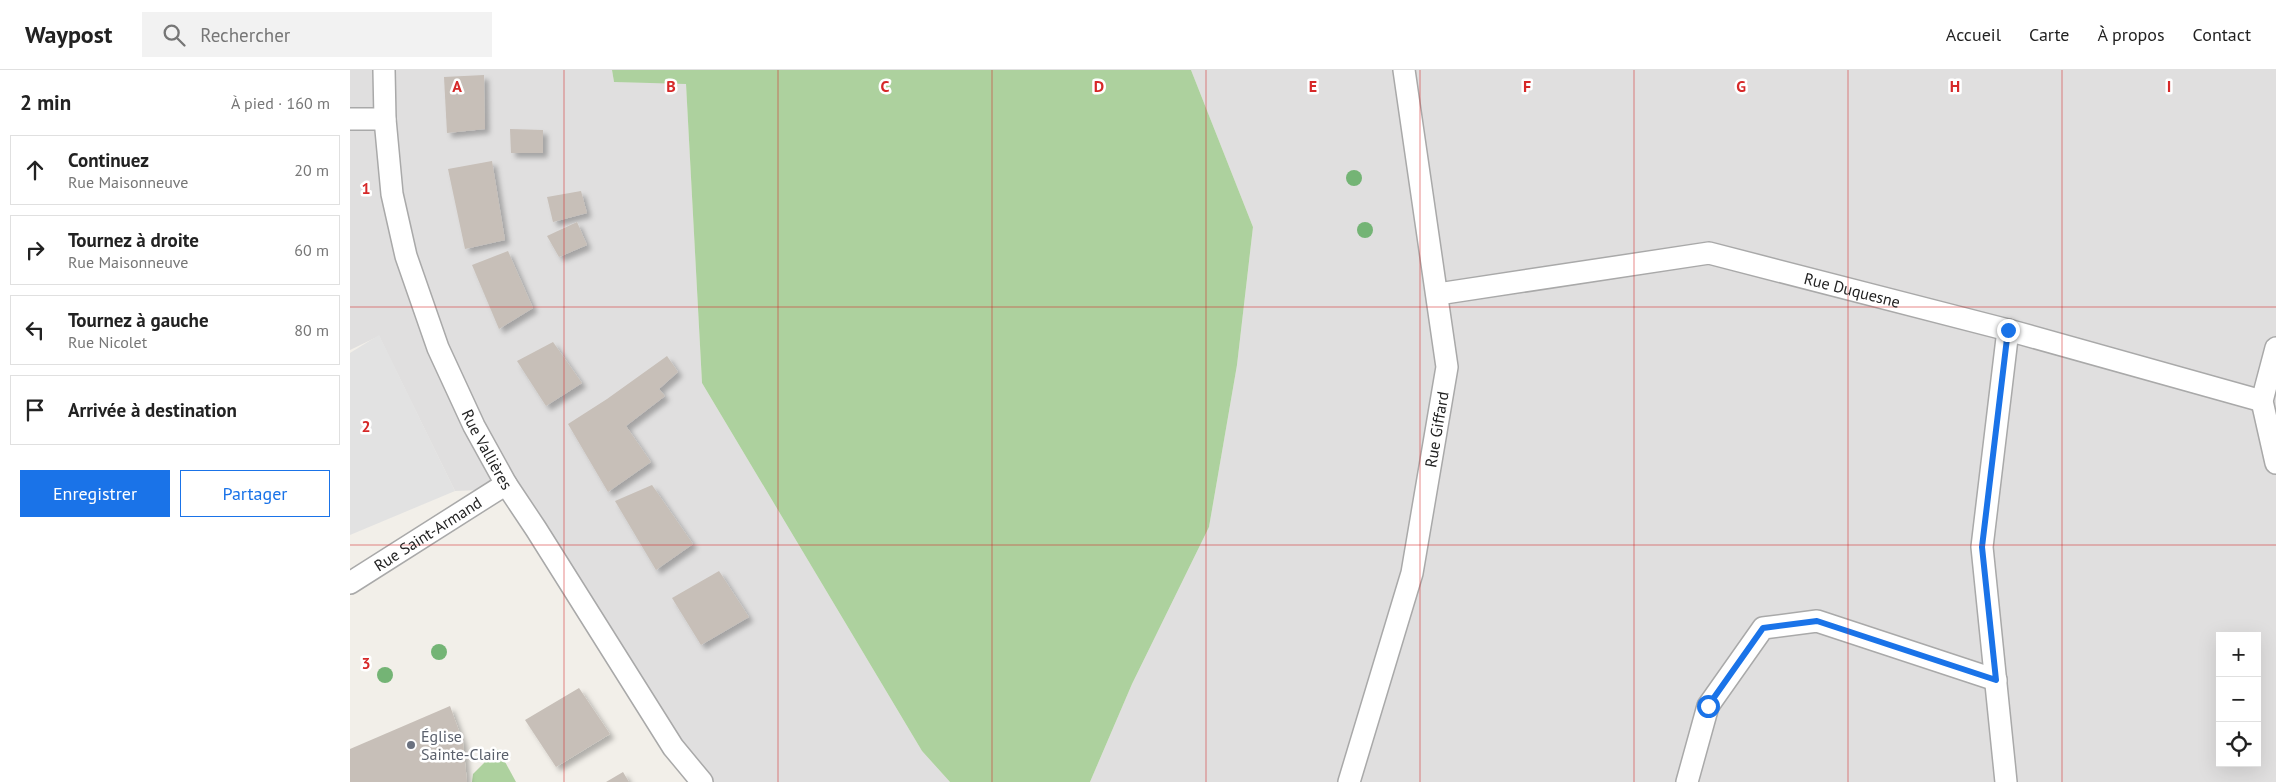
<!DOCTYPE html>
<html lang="fr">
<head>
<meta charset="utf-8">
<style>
  body { margin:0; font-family:"PT Sans",sans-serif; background:#f2f2f2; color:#222 }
  .controls { position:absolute; right:15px; bottom:15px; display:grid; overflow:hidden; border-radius:0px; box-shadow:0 5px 20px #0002 }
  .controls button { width:45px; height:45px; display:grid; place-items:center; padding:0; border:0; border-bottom:1px solid #e0e0e0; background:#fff; color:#222; font:25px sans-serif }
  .stop { position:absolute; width:15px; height:15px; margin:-11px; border:4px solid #1a73e8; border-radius:50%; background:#fff }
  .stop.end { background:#1a73e8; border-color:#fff; box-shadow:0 1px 5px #0008 }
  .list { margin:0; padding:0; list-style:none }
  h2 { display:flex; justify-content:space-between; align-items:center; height:65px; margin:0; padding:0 20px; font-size:21px }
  h2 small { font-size:16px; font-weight:400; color:#767676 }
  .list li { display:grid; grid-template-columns:32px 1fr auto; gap:15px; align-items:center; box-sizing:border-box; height:70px; margin:0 10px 10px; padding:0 10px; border:1px solid #e0e0e0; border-radius:0px }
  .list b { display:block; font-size:19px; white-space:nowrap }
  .list p { margin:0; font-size:16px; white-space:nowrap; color:#767676 }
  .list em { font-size:16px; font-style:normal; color:#767676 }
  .actions { display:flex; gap:10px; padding:15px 20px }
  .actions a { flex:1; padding:11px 0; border:1px solid #1a73e8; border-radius:0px; text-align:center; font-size:18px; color:#1a73e8 }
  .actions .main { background:#1a73e8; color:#fff }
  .icon { flex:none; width:28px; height:28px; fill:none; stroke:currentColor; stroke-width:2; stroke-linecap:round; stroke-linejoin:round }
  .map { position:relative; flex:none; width:1926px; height:712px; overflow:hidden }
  header { display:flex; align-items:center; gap:30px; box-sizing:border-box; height:70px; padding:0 25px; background:#fff; border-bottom:1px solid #e0e0e0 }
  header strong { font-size:24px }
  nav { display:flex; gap:28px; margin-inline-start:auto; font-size:18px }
  .search { width:350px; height:45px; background:#f2f2f2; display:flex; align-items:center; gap:12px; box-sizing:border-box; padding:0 18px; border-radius:0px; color:#767676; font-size:19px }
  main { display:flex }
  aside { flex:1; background:#fff }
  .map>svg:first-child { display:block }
</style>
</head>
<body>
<header>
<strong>Waypost</strong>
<div class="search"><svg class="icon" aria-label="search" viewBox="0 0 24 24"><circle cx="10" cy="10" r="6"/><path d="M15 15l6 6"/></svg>Rechercher</div>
<nav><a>Accueil</a><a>Carte</a><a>À propos</a><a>Contact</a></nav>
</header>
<main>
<aside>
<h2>2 min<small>À pied · 160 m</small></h2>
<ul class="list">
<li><svg class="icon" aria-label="ahead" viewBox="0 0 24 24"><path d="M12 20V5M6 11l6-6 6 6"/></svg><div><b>Continuez</b><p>Rue Maisonneuve</p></div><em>20 m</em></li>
<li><svg class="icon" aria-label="right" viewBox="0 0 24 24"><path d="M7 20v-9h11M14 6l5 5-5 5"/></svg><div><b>Tournez à droite</b><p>Rue Maisonneuve</p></div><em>60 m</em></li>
<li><svg class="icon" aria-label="left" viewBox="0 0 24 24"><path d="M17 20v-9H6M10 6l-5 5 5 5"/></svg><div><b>Tournez à gauche</b><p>Rue Nicolet</p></div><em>80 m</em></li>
<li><svg class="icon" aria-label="arrive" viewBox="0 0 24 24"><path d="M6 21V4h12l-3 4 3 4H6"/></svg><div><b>Arrivée à destination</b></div></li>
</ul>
<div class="actions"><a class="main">Enregistrer</a><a>Partager</a></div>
</aside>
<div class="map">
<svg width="1926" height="712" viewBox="0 0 1926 712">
  <defs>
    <filter id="shadow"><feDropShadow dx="4.5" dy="4.5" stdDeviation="2.5" flood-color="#0004"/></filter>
  </defs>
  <rect width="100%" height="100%" fill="#f2efe9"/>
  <g fill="#e0dfdf" fill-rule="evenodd">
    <path d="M 0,0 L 262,0 L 264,12 L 336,13 L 352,313 L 572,681 L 600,712 L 344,712 L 157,419 L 105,421 L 29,266 L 0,280 Z"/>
    <path d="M 841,0 L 1926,0 L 1926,712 L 740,712 L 782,614 L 859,457 L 887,295 L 903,157 ZM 1870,566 L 1907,566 L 1907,693 L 1870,693 Z"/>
  </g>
  <g fill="#add19e">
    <path d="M 262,0 L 841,0 L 903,157 L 887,295 L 859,457 L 782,614 L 740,712 L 600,712 L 572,681 L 352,313 L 336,14 L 264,12 Z"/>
    <path d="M 148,679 L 166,712 L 122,712 L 123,704 Z"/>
  </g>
  <path fill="#e2e2e2" d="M 29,265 L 105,421 L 0,465 L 0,283 Z"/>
  <g fill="#c7bfb8" filter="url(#shadow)">
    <path d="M 134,5 L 135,59 L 97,63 L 94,7 Z"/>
    <path d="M 160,59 L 193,60 L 193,83 L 161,83 Z"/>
    <path d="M 142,91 L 155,170 L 115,179 L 98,99 Z"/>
    <path d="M 231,121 L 237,143 L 203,152 L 197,127 Z"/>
    <path d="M 227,152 L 237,175 L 209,187 L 197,166 Z"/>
    <path d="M 158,181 L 183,238 L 149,259 L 122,195 Z"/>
    <path d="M 203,272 L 232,313 L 196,336 L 167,291 Z"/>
    <path d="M 317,286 L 328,302 L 309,319 L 315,326 L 276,356 L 301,392 L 258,422 L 218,354 L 257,329 Z"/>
    <path d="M 302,415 L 343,474 L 306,500 L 265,431 Z"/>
    <path d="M 369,501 L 399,547 L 351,575 L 322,528 Z"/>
    <path d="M 229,618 L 260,664 L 206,697 L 175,650 Z"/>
    <path d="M 100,636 L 113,672 L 117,712 L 0,712 L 0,679 Z"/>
    <path d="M 273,702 L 279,712 L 256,712 Z"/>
  </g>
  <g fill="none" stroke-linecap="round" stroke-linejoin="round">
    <g stroke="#a9a9a9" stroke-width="24">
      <g id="minor">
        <path id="s1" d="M 34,0 L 35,49 L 42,124 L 56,186 L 88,278 L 124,356 L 156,414 L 186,459 L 323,677 L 352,712"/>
        <path d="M 0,49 L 35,49"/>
        <path id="s2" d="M 1088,224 L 1359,183 L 1658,260 L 1912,331"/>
        <path d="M 1926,278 L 1912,331 L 1926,393"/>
        <path id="s3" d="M 0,513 L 156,414"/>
        <path id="s4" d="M 999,712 L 1062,503 L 1097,297 L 1054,0"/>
        <path d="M 1337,712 L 1358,636 L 1413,558 L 1467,551 L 1646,610"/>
        <path d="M 1656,712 L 1632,477 L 1658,260"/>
      </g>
    </g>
    <use href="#minor" stroke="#fff" stroke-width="21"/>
  </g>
  <g fill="#74b475">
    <circle cx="1004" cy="108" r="8"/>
    <circle cx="1015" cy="160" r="8"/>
    <circle cx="89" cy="582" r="8"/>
    <circle cx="35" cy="605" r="8"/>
  </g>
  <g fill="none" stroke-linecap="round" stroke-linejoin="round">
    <path stroke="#1a73e8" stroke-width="6" d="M 1358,636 L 1413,558 L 1467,551 L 1646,610 L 1632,477 L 1658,260"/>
  </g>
  <path fill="none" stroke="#d62828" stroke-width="1" stroke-opacity="0.55" d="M 214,0 L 214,712M 428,0 L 428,712M 642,0 L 642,712M 856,0 L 856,712M 1070,0 L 1070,712M 1284,0 L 1284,712M 1498,0 L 1498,712M 1712,0 L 1712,712M 0,237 L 1926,237M 0,475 L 1926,475"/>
  <circle fill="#6b7280" stroke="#fff" stroke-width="2" cx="61" cy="675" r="5"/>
  <g text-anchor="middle" stroke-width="5" stroke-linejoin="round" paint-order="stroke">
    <g font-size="16" fill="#222" stroke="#fff">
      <text dy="6" stroke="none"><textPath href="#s2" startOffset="422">Rue Duquesne</textPath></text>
      <text dy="6" stroke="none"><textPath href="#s4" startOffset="364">Rue Giffard</textPath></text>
      <text dy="6" stroke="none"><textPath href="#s1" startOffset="398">Rue Vallières</textPath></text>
      <text dy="6" stroke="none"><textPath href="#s3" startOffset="92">Rue Saint-Armand</textPath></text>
    </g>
    <g font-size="16" fill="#5b616d" stroke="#fff" text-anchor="start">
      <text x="71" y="672">Église<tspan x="71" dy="18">Sainte-Claire</tspan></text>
    </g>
  </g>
  <g font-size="16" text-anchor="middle" font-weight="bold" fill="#d62828" stroke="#fff" stroke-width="5" stroke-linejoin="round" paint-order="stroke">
    <text x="107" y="22">A</text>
    <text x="321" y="22">B</text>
    <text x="535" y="22">C</text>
    <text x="749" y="22">D</text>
    <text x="963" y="22">E</text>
    <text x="1177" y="22">F</text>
    <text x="1391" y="22">G</text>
    <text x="1605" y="22">H</text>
    <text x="1819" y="22">I</text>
    <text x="16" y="124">1</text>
    <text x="16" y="362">2</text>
    <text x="16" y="599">3</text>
  </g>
</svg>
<div class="controls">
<button>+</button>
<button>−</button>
<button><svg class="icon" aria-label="locate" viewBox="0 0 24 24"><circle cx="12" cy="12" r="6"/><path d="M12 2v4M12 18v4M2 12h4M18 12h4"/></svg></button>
</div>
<div class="stop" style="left:1358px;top:636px"></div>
<div class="stop end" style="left:1658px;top:260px"></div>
</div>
</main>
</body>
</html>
